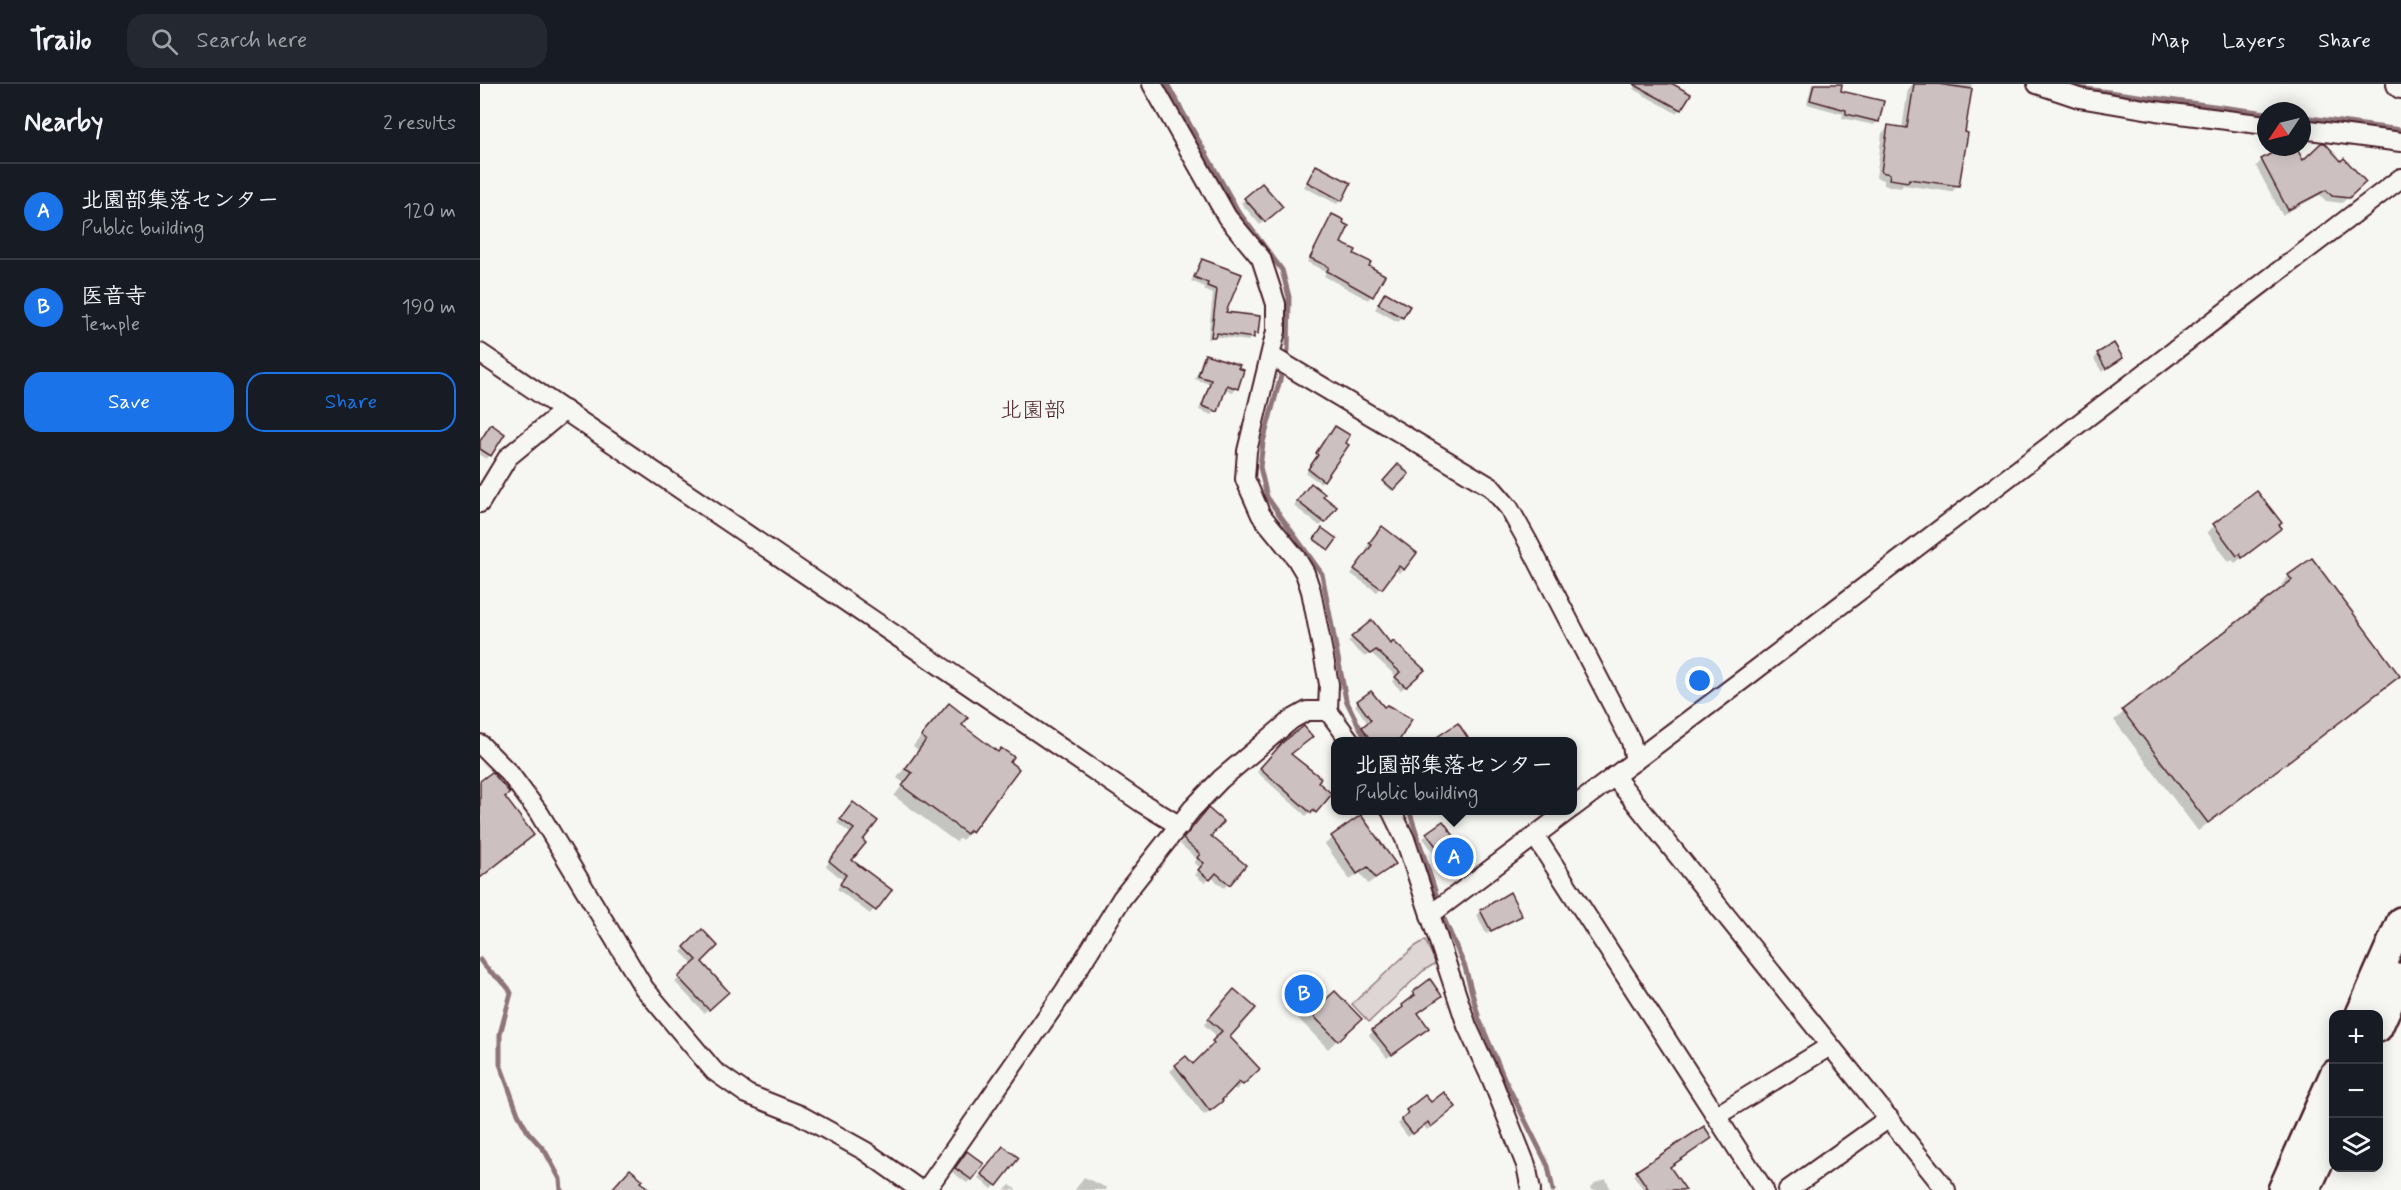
<!DOCTYPE html>
<html lang="en">
<head>
<meta charset="utf-8">
<style>
  body { margin:0; font-family:Mynerve,"Klee One",sans-serif; background:#242831; color:#f1f3f6 }
  .controls { position:absolute; right:18px; bottom:18px; display:grid; overflow:hidden; border-radius:12px; box-shadow:0 3px 15px #0003 }
  .controls button { width:54px; height:54px; display:grid; place-items:center; padding:0; border:0; border-bottom:2px solid #363941; background:#171b24; color:#f1f3f6; font:30px sans-serif }
  .compass { position:absolute; left:1777px; top:18px; width:54px; height:54px; border-radius:50%; background:#171b24; box-shadow:0 3px 15px #0003; rotate:235deg }
  .you { position:absolute; left:1220px; top:597px; width:21px; height:21px; margin:-15px; border:4px solid #fff; border-radius:50%; background:#1a73e8; box-shadow:0 0 0 9px #1a73e833 }
  .badge { display:grid; place-items:center; width:39px; height:39px; border-radius:50%; background:#1a73e8; color:#fff; font-size:20px; font-weight:700 }
  .pin { position:absolute; translate:-50% -50%; border:3px solid #fff; box-shadow:0 2px 6px #0006 }
  .popup { position:absolute; left:851px; top:653px; width:246px; height:78px; box-sizing:border-box; display:grid; place-content:center; border-radius:12px; background:#171b24; filter:drop-shadow(0 2px 4px #0005); font-size:20px; white-space:nowrap; color:#9ea1a6 }
  .popup b { font-size:22px; color:#f1f3f6 }
  .popup::after { content:''; position:absolute; left:50%; top:100%; margin-left:-12px; border:12px solid transparent; border-top-color:#171b24 }
  .list { margin:0; padding:0; list-style:none }
  h2 { display:flex; justify-content:space-between; align-items:center; height:78px; margin:0; padding:0 24px; font-size:26px }
  h2 small { font-size:20px; font-weight:400; color:#9ea1a6 }
  .list li { display:grid; grid-template-columns:39px 1fr auto; gap:18px; align-items:center; box-sizing:border-box; height:96px; padding:0 24px; border-top:2px solid #363941 }
  .list b { display:block; font-size:22px; white-space:nowrap }
  .list p { margin:0; font-size:20px; white-space:nowrap; color:#9ea1a6 }
  .list em { font-size:20px; font-style:normal; color:#9ea1a6 }
  .actions { display:flex; gap:12px; padding:18px 24px }
  .actions a { flex:1; padding:14px 0; border:2px solid #1a73e8; border-radius:18px; text-align:center; font-size:21px; color:#1a73e8 }
  .actions .main { background:#1a73e8; color:#fff }
  .icon { flex:none; width:33px; height:33px; fill:none; stroke:currentColor; stroke-width:2; stroke-linecap:round; stroke-linejoin:round }
  .map { position:relative; flex:none; width:1921px; height:1106px; overflow:hidden }
  header { display:flex; align-items:center; gap:36px; box-sizing:border-box; height:84px; padding:0 30px; background:#171b24; border-bottom:2px solid #363941 }
  header strong { font-size:28px }
  nav { display:flex; gap:33px; margin-inline-start:auto; font-size:21px }
  .search { width:420px; height:54px; background:#242831; display:flex; align-items:center; gap:15px; box-sizing:border-box; padding:0 21px; border-radius:18px; color:#9ea1a6; font-size:22px }
  main { display:flex }
  aside { flex:1; background:#171b24 }
  .map>svg:first-child { display:block }
</style>
</head>
<body>
<header>
<strong>Trailo</strong>
<div class="search"><svg class="icon" aria-label="search" viewBox="0 0 24 24"><circle cx="10" cy="10" r="6"/><path d="M15 15l6 6"/></svg>Search here</div>
<nav><a>Map</a><a>Layers</a><a>Share</a></nav>
</header>
<main>
<aside>
<h2>Nearby<small>2 results</small></h2>
<ul class="list">
<li><span class="badge">A</span><div><b>北園部集落センター</b><p>Public building</p></div><em>120 m</em></li>
<li><span class="badge">B</span><div><b>医音寺</b><p>Temple</p></div><em>190 m</em></li>
</ul>
<div class="actions"><a class="main">Save</a><a>Share</a></div>
</aside>
<div class="map">
<svg width="1921" height="1106" viewBox="0 0 1921 1106">
  <rect width="100%" height="100%" fill="#f6f6f2"/>
  <filter id="ink" filterUnits="userSpaceOnUse"><feTurbulence type="fractalNoise" baseFrequency=".0167" numOctaves="2"/><feDisplacementMap in="SourceGraphic" scale="12" xChannelSelector="R" yChannelSelector="G"/><feConvolveMatrix kernelMatrix="1 2 1 2 8 2 1 2 1" color-interpolation-filters="sRGB"/></filter>
  <g filter="url(#ink)">
    <path fill="#ddd6d5" stroke="#947a80" stroke-width="1.5" d="M 945,856 L 956,879 L 943,887 L 889,938 L 872,920 L 934,863 Z"/>
    <g fill="#0003">
      <path d="M 1152,0 L 1190,0 L 1200,25 L 1196,29 L 1153,5 L 1155,2 Z"/>
      <path d="M 1332,0 L 1361,0 L 1359,8 L 1398,37 L 1394,41 L 1362,34 L 1363,30 L 1327,20 Z"/>
      <path d="M 1433,0 L 1472,4 L 1473,0 L 1492,0 L 1478,101 L 1472,108 L 1423,101 L 1421,104 L 1404,101 L 1404,96 L 1396,94 L 1402,49 L 1409,43 L 1422,45 L 1428,4 Z"/>
      <path d="M 1806,63 L 1814,63 L 1822,78 L 1861,79 L 1884,98 L 1862,119 L 1846,117 L 1840,111 L 1802,131 L 1776,82 L 1782,76 Z"/>
      <path d="M 836,83 L 861,116 L 857,120 L 824,103 Z"/>
      <path d="M 765,115 L 797,127 L 780,141 L 761,119 Z"/>
      <path d="M 852,132 L 859,160 L 888,183 L 891,212 L 888,216 L 844,192 L 846,188 L 827,178 Z"/>
      <path d="M 722,176 L 760,191 L 744,229 L 776,249 L 768,257 L 734,252 L 728,256 L 733,210 L 724,206 L 725,203 L 711,197 Z"/>
      <path d="M 905,210 L 922,233 L 918,238 L 895,225 Z"/>
      <path d="M 1618,270 L 1641,274 L 1622,288 L 1614,275 Z"/>
      <path d="M 726,271 L 757,304 L 753,308 L 744,305 L 736,327 L 732,331 L 719,326 L 729,300 L 715,295 L 722,275 Z"/>
      <path d="M 11,342 L 10,371 L 6,375 L 0,371 L 0,357 Z"/>
      <path d="M 849,351 L 843,396 L 840,399 L 826,389 Z"/>
      <path d="M 918,382 L 927,390 L 912,407 L 903,399 Z"/>
      <path d="M 827,405 L 841,413 L 844,438 L 840,442 L 814,422 Z"/>
      <path d="M 1777,409 L 1793,450 L 1755,479 L 1752,476 L 1749,478 L 1727,448 Z"/>
      <path d="M 842,446 L 855,456 L 846,466 L 834,457 Z"/>
      <path d="M 898,448 L 923,485 L 919,489 L 915,486 L 897,508 L 871,490 L 889,466 L 886,464 Z"/>
      <path d="M 1809,492 L 1918,592 L 1718,747 L 1634,636 L 1803,505 L 1801,501 Z"/>
      <path d="M 872,554 L 911,562 L 943,586 L 921,606 L 912,598 L 917,593 L 891,569 L 885,573 L 868,558 Z"/>
      <path d="M 891,609 L 903,625 L 930,636 L 917,658 L 887,658 L 880,647 L 888,640 L 875,621 Z"/>
      <path d="M 460,630 L 480,641 L 491,747 L 482,756 L 480,754 L 476,758 L 414,712 L 424,699 L 417,694 L 438,666 L 433,662 Z"/>
      <path d="M 977,641 L 988,658 L 951,658 Z"/>
      <path d="M 799,663 L 836,698 L 835,728 L 831,731 L 829,729 L 826,732 L 777,688 Z"/>
      <path d="M 369,724 L 381,756 L 370,776 L 410,806 L 390,830 L 357,805 L 363,796 L 346,782 L 371,750 L 357,739 Z"/>
      <path d="M 878,726 L 888,726 L 881,731 Z"/>
      <path d="M 724,730 L 729,752 L 764,781 L 744,804 L 731,793 L 725,799 L 715,791 L 721,784 L 714,779 L 717,775 L 700,760 Z"/>
      <path d="M 881,733 L 914,780 L 888,800 L 880,789 L 870,796 L 845,760 Z"/>
      <path d="M 963,739 L 984,778 L 974,785 L 963,764 L 953,768 L 943,754 Z"/>
      <path d="M 1001,827 L 1040,831 L 1006,850 L 997,831 Z"/>
      <path d="M 222,847 L 220,878 L 247,908 L 224,929 L 195,898 L 214,881 L 201,868 Z"/>
      <path d="M 950,897 L 936,930 L 943,947 L 907,974 L 889,951 L 932,915 L 930,912 Z"/>
      <path d="M 828,904 L 843,920 L 879,935 L 848,965 L 808,924 Z"/>
      <path d="M 749,913 L 748,953 L 778,985 L 756,1006 L 753,1003 L 736,1023 L 724,1031 L 690,987 L 706,974 L 712,983 L 730,966 L 728,964 L 738,953 L 724,941 Z"/>
      <path d="M 950,1020 L 970,1027 L 947,1046 L 943,1041 L 928,1053 L 918,1040 L 924,1034 L 923,1032 L 927,1028 Z"/>
      <path d="M 519,1068 L 516,1101 L 512,1105 L 498,1094 Z"/>
      <path d="M 483,1073 L 491,1095 L 487,1099 L 472,1088 Z"/>
      <path d="M 1189,1084 L 1200,1106 L 1164,1106 L 1154,1092 L 1157,1089 Z"/>
      <path d="M 604,1093 L 627,1104 L 626,1106 L 595,1106 Z"/>
      <path d="M 1126,1095 L 1131,1106 L 1112,1106 L 1111,1104 L 1115,1099 Z"/>
      <path d="M 530,1101 L 537,1106 L 525,1106 Z"/>
    </g>
    <g fill="none" stroke-linecap="round" stroke-linejoin="round">
      <g stroke="#8e747a" stroke-width="5">
        <path d="M 687,0 L 758,127 L 802,186 L 809,213 L 808,266 L 783,358 L 780,383 L 787,413 L 842,490 L 866,616 L 887,658"/>
        <path d="M 1591,3 L 1786,29"/>
        <path d="M 1822,33 L 1921,46"/>
        <path d="M 929,726 L 959,819"/>
        <path d="M 961,828 L 985,883 L 999,935 L 1024,994 L 1068,1082 L 1073,1106"/>
        <path d="M 0,876 C 10,892 25,895 31,909 L 20,950 L 20,980 L 38,1030 L 48,1048 L 65,1067 L 80,1095 L 81,1106"/>
      </g>
    </g>
    <g fill="#ccc1c0" stroke="#4a1f2b" stroke-width="1.5">
      <path d="M 1153,0 L 1193,0 L 1211,10 L 1201,26 Z"/>
      <path d="M 1334,0 L 1362,0 L 1361,7 L 1404,17 L 1399,38 L 1366,30 L 1366,26 L 1330,16 Z"/>
      <path d="M 1434,0 L 1458,0 L 1492,5 L 1485,48 L 1488,49 L 1479,102 L 1429,95 L 1428,98 L 1409,95 L 1410,90 L 1401,88 L 1408,41 L 1427,44 Z"/>
      <path d="M 1841,59 L 1845,59 L 1861,77 L 1864,74 L 1886,98 L 1869,114 L 1852,112 L 1846,106 L 1808,126 L 1781,75 L 1803,63 L 1816,63 L 1823,76 Z"/>
      <path d="M 836,81 L 871,99 L 862,117 L 827,98 Z"/>
      <path d="M 782,99 L 803,123 L 785,138 L 764,114 Z"/>
      <path d="M 852,130 L 864,136 L 863,139 L 869,142 L 861,159 L 876,166 L 874,170 L 891,178 L 889,182 L 905,191 L 893,213 L 847,187 L 849,183 L 830,174 Z"/>
      <path d="M 722,175 L 762,190 L 746,228 L 780,232 L 778,250 L 774,249 L 774,254 L 737,249 L 735,253 L 731,253 L 737,206 L 727,202 L 728,199 L 714,193 Z"/>
      <path d="M 905,208 L 930,222 L 923,234 L 898,220 Z"/>
      <path d="M 1634,259 L 1643,274 L 1626,285 L 1617,269 Z"/>
      <path d="M 725,270 L 760,281 L 758,284 L 764,286 L 758,305 L 747,301 L 738,328 L 722,322 L 731,296 L 718,292 Z"/>
      <path d="M 11,340 L 25,350 L 11,372 L 0,365 L 0,357 Z"/>
      <path d="M 855,342 L 870,351 L 866,359 L 869,361 L 844,397 L 828,385 L 838,371 L 836,369 L 849,349 L 850,350 Z"/>
      <path d="M 918,380 L 929,390 L 914,406 L 903,397 Z"/>
      <path d="M 831,399 L 845,410 L 843,412 L 857,423 L 845,439 L 817,417 Z"/>
      <path d="M 1777,407 L 1802,439 L 1799,441 L 1802,444 L 1762,474 L 1760,470 L 1757,472 L 1733,440 Z"/>
      <path d="M 902,442 L 937,469 L 924,486 L 919,482 L 902,505 L 874,485 L 892,461 L 889,459 Z"/>
      <path d="M 842,444 L 857,455 L 849,466 L 834,455 Z"/>
      <path d="M 1832,474 L 1920,592 L 1728,739 L 1642,626 L 1812,496 L 1808,491 Z"/>
      <path d="M 892,536 L 911,560 L 913,557 L 945,586 L 926,603 L 915,593 L 920,588 L 896,566 L 890,570 L 871,553 Z"/>
      <path d="M 891,607 L 904,623 L 907,621 L 932,635 L 919,657 L 891,657 L 882,643 L 891,636 L 877,617 Z"/>
      <path d="M 469,619 L 488,634 L 482,641 L 518,668 L 521,664 L 534,673 L 530,678 L 539,685 L 492,748 L 490,746 L 487,750 L 422,702 L 432,689 L 425,685 L 446,656 L 441,652 Z"/>
      <path d="M 978,639 L 990,657 L 951,657 Z"/>
      <path d="M 824,642 L 833,653 L 811,670 L 841,694 L 838,698 L 852,710 L 836,729 L 833,726 L 831,729 L 780,684 L 803,658 Z"/>
      <path d="M 12,688 L 30,709 L 25,713 L 54,751 L 0,794 L 0,697 Z"/>
      <path d="M 373,718 L 398,737 L 383,756 L 386,759 L 372,776 L 412,806 L 396,827 L 360,800 L 366,791 L 349,777 L 374,745 L 360,735 Z"/>
      <path d="M 728,724 L 744,738 L 731,752 L 766,781 L 750,801 L 736,789 L 730,796 L 718,786 L 724,779 L 717,774 L 720,770 L 703,755 Z"/>
      <path d="M 881,731 L 916,780 L 895,794 L 888,783 L 877,790 L 851,752 Z"/>
      <path d="M 963,737 L 990,774 L 978,783 L 967,760 L 958,765 L 946,749 Z"/>
      <path d="M 1030,808 L 1042,832 L 1011,847 L 1000,826 Z"/>
      <path d="M 222,845 L 238,862 L 222,878 L 249,908 L 229,926 L 198,893 L 217,876 L 204,863 Z"/>
      <path d="M 950,895 L 962,912 L 938,929 L 949,944 L 912,971 L 892,946 L 923,923 L 922,921 L 935,911 L 933,908 Z"/>
      <path d="M 828,902 L 843,918 L 855,907 L 882,935 L 858,957 L 816,914 Z"/>
      <path d="M 754,905 L 776,924 L 750,953 L 780,985 L 763,1001 L 759,998 L 742,1016 L 743,1017 L 730,1027 L 695,981 L 706,972 L 713,980 L 734,959 L 732,957 L 742,947 L 728,935 Z"/>
      <path d="M 964,1008 L 976,1023 L 951,1043 L 948,1038 L 933,1050 L 921,1035 L 928,1029 L 926,1026 L 945,1011 L 951,1018 Z"/>
      <path d="M 1224,1042 L 1232,1054 L 1190,1083 L 1206,1106 L 1169,1106 L 1156,1087 Z"/>
      <path d="M 523,1062 L 539,1074 L 517,1102 L 501,1090 Z"/>
      <path d="M 487,1067 L 504,1080 L 492,1096 L 475,1084 Z"/>
      <path d="M 150,1085 L 163,1096 L 161,1098 L 170,1106 L 131,1106 Z"/>
    </g>
    <g fill="none" stroke-linecap="round" stroke-linejoin="round">
      <g stroke="#4a1f2b" stroke-width="22">
        <g id="minor">
          <path d="M 672,0 L 747,133 L 781,174 L 796,220 L 796,247 L 767,367 L 765,395 L 781,431 L 816,474 L 825,489 L 831,507 L 849,600 L 848,627 L 871,658"/>
          <path d="M 1557,0 L 1599,14 L 1676,27 L 1786,41"/>
          <path d="M 1822,45 L 1921,58"/>
          <path d="M 0,269 L 662,719 L 700,742"/>
          <path d="M 791,272 L 1011,403 L 1029,424 L 1048,458 L 1151,657 L 1155,677"/>
          <path d="M 0,419 L 28,373 L 85,326"/>
          <path d="M 0,660 L 30,690 L 59,729 L 164,904 L 234,987 L 267,1010 L 320,1031 L 385,1067 L 440,1106"/>
          <path d="M 1134,692 L 1466,1106"/>
          <path d="M 1092,724 C 1370,516 1646,305 1921,94"/>
          <path d="M 911,726 L 925,755 L 987,942 L 1012,996 L 1046,1081 L 1051,1106"/>
          <path d="M 1055,752 L 1284,1106"/>
          <path d="M 950,831 L 1089,726"/>
          <path d="M 1236,1032 L 1350,962"/>
          <path d="M 446,1106 L 584,908 L 642,814 L 712,725 L 741,695 L 811,636 L 827,627 L 848,627"/>
          <path d="M 1308,1106 L 1409,1034"/>
        </g>
      </g>
      <g stroke="#4a1f2b" stroke-width="28">
        <path id="major" d="M 1919,0 L 1921,2"/>
      </g>
      <g stroke="#4a1f2b" stroke-width="32">
        <g id="highway">
          <path d="M 1880,930 L 1921,837"/>
          <path d="M 1898,944 L 1921,893"/>
          <path d="M 1802,1106 L 1854,990"/>
          <path d="M 1826,1106 L 1854,1045"/>
        </g>
      </g>
      <use href="#minor" stroke="#f6f6f2" stroke-width="18"/>
      <use href="#major" stroke="#f6f6f2" stroke-width="24"/>
      <use href="#highway" stroke="#f6f6f2" stroke-width="27"/>
    </g>
  </g>
  <g text-anchor="middle" stroke-width="4.5" stroke-linejoin="round" paint-order="stroke">
    <g font-size="22" fill="#4a1f2b" stroke="#f6f6f2">
      <text x="553" y="333">北園部</text>
    </g>
  </g>
</svg>
<div class="controls">
<button>+</button>
<button>−</button>
<button><svg class="icon" aria-label="layers" viewBox="0 0 24 24"><path d="M12 4l9 5-9 5-9-5zM3 14l9 5 9-5"/></svg></button>
</div>
<svg class="compass" viewBox="-18 -18 36 36"><path d="M0-13l5 13h-10z" fill="#e53935"/><path d="M0 13l5-13h-10z" fill="#9ea1a6"/></svg>
<div class="you"></div>
<div class="pin badge" style="left:974px;top:773px">A</div>
<div class="popup"><b>北園部集落センター</b>Public building</div>
<div class="pin badge" style="left:824px;top:910px">B</div>
</div>
</main>
</body>
</html>
